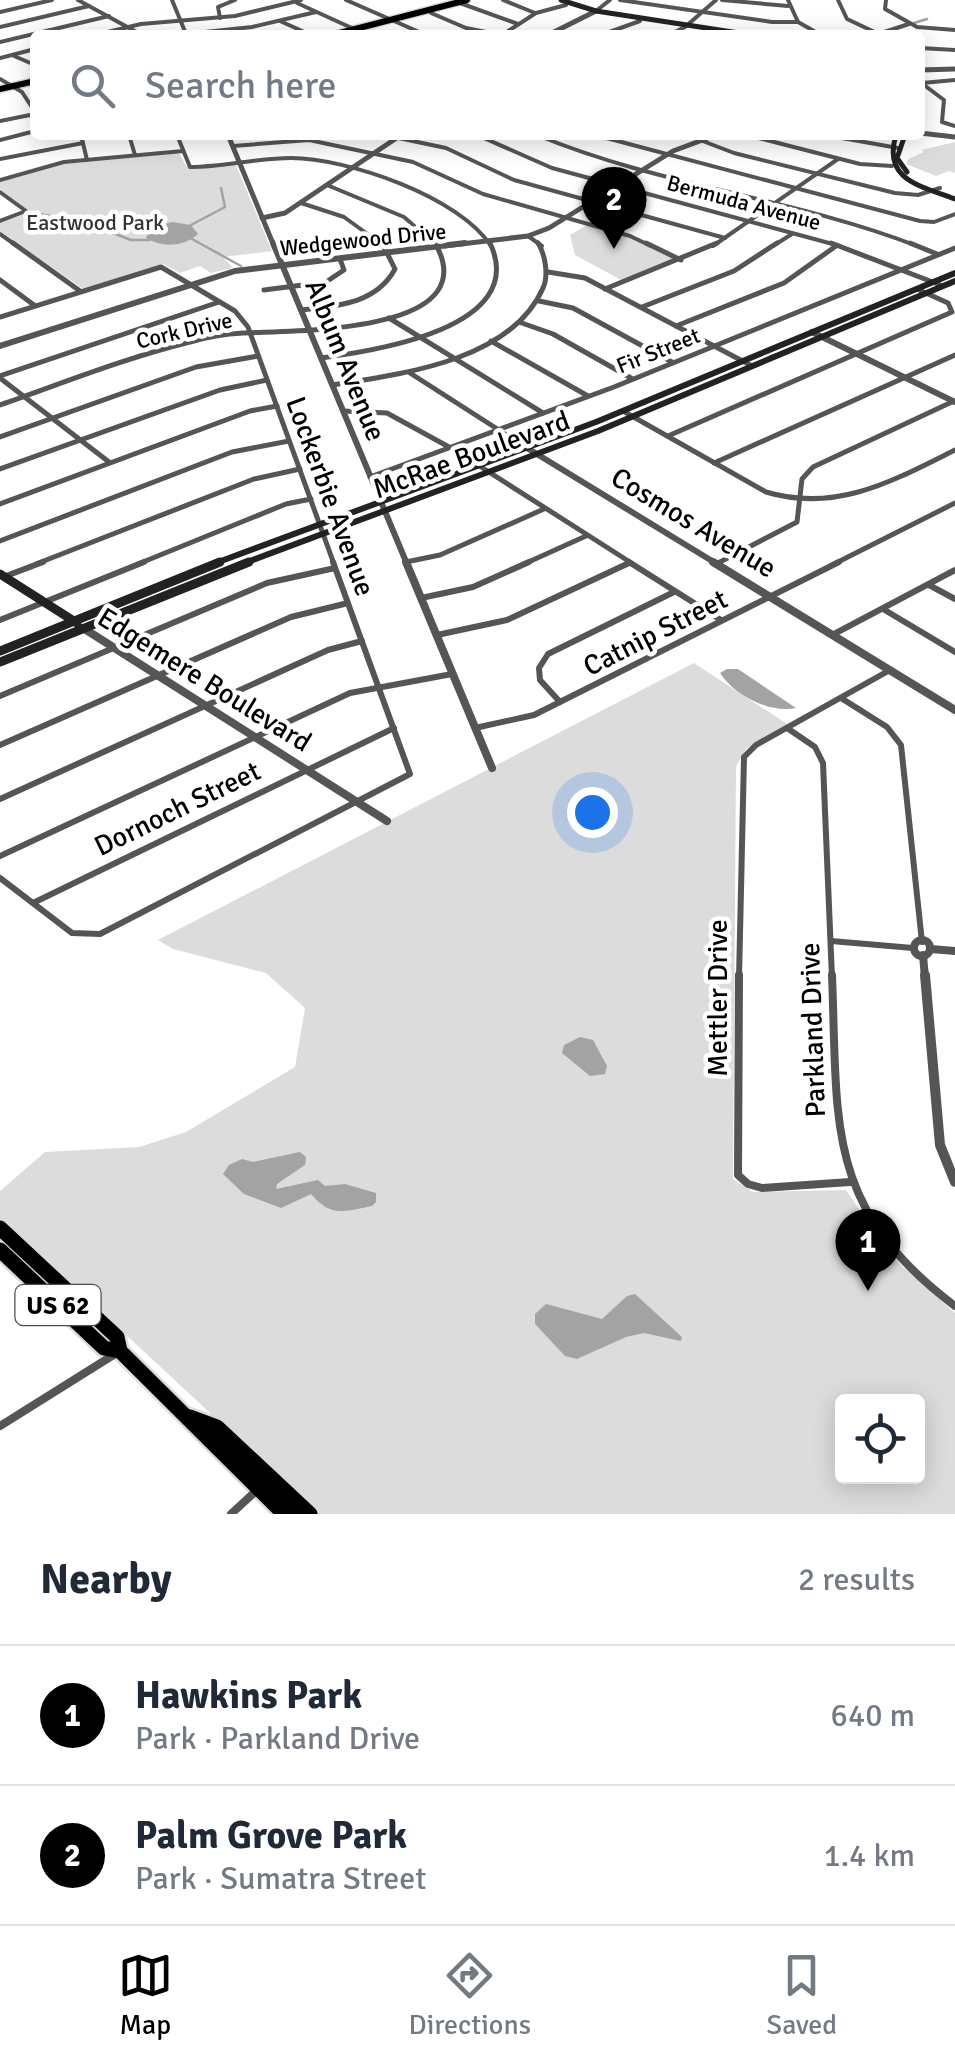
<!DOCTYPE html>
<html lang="en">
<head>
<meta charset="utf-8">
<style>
  body { margin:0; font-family:Signika,sans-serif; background:#f2f2f3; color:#1f2937 }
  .controls { position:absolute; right:30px; bottom:30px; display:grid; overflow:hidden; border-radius:10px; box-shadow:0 5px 25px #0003 }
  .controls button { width:90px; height:90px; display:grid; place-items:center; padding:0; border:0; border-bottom:2px solid #e0e1e3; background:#fff; color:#1f2937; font:50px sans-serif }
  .you { position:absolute; left:592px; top:812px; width:35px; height:35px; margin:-25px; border:8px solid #fff; border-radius:50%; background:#1a73e8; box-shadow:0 0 0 15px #1a73e833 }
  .badge { display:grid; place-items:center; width:65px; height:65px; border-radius:50%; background:#000; color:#fff; font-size:32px; font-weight:700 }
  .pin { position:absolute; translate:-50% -82px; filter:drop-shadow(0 2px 5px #0008) }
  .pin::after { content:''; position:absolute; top:52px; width:35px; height:30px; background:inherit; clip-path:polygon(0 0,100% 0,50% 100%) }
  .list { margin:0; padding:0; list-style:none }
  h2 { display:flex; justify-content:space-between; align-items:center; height:130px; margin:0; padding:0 40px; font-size:42px }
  h2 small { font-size:32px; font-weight:400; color:#747a83 }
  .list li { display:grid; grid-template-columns:65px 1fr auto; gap:30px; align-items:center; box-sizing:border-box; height:140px; padding:0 40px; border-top:2px solid #e0e1e3 }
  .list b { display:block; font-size:38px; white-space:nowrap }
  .list p { margin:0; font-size:32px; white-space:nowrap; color:#747a83 }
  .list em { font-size:32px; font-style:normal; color:#747a83 }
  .icon { flex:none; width:55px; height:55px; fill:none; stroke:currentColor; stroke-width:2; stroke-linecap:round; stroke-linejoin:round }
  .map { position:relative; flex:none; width:955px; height:1514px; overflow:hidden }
  .search { position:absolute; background:#fff; box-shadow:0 5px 25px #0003; left:30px; right:30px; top:30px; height:110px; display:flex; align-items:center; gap:25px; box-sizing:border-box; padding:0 35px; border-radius:10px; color:#747a83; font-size:38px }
  .sheet { height:410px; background:#fff }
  nav { display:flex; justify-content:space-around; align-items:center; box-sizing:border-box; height:140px; border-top:2px solid #e0e1e3; background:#fff; font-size:28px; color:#747a83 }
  nav a { display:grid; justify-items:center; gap:5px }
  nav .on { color:#000 }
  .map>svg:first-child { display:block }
</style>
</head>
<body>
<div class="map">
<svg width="955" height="1514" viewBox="0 0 955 1514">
  <rect width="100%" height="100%" fill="#fff"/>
  <g fill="#dcdcdc" fill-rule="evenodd">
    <path d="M 955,142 L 955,173 L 949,171 L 936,176 L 906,164 L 908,159 L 924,152 L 921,150 Z"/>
    <path d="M 179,153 L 186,166 L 236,165 L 272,251 L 223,257 L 233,268 L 211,273 L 200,266 L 180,273 L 163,264 L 83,289 L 0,231 L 0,223 L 30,212 L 0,189 L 0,182 L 65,164 Z"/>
    <path d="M 587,225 L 636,240 L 674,259 L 623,281 L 575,255 L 570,235 Z"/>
    <path d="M 694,663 L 787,724 L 746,749 L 736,766 L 733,1179 L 753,1192 L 846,1190 L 889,1254 L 955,1313 L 955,1514 L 319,1514 L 0,1218 L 0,1191 L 45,1152 L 139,1147 L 186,1132 L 295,1067 L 305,1008 L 266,973 L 173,949 L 158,940 ZM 842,1402 L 918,1402 L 918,1476 L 842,1476 Z"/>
  </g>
  <g fill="#a3a3a3">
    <path d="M 172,222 L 191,225 L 198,234 C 184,247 162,248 146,238 L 150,228 Z"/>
    <path d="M 727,669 L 738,669 L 796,708 C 770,714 734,695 720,673 Z"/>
    <path d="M 580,1037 L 593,1040 L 607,1066 L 605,1074 L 590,1076 L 562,1053 L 564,1045 Z"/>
    <path d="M 300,1152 L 306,1157 L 305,1165 L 277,1184 L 276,1189 L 318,1180 L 325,1186 L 345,1184 L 376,1193 L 376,1202 L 372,1206 C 341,1212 331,1217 311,1194 L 281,1208 L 244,1194 L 223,1174 L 229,1165 L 242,1159 L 253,1162 Z"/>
    <path d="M 635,1294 L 682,1337 L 681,1341 L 644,1333 L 626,1337 L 577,1359 L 565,1356 L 535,1324 L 535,1314 L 546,1304 L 602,1319 L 627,1296 Z"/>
  </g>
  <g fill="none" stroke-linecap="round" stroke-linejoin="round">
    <g stroke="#a3a3a3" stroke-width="2.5">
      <path d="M 914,23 L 927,19"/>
      <path d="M 30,212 L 87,223 L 131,240 L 149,240"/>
      <path d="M 191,225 L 225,207 L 221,188"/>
      <path d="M 192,239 L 241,266"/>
    </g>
    <g stroke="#dbdbdb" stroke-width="9">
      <g id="primary">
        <path d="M 332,35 L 467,0"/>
        <path d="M 0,89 L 35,81"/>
      </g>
    </g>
    <g stroke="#dbdbdb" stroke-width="20">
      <g id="trunk">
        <path d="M 0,1228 L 117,1337 L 120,1351"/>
        <path d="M 0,1250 L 104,1348 L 120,1351 L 284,1514"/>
        <path d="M 190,1417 L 217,1427 L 310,1514"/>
        <path d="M 208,1430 L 298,1514"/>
      </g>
    </g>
    <g stroke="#555" stroke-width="4">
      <path d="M 78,0 L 142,35"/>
      <path d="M 172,0 L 186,34"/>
      <path d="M 346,0 L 426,35"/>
      <path d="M 503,0 L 535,13"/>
      <path d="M 620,0 L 772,22 L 798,22"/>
      <path d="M 722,0 L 788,6"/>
      <path d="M 788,0 L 798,22 L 821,35"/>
      <path d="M 838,0 L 847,19 L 881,35"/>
      <path d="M 886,0 L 885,9 L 917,27 L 955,30"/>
      <path d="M 457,2 L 518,24"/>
      <path d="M 297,3 L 354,29"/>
      <path d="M 596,11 L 610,0"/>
      <path d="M 0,12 L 52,0"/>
      <path d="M 431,13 L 466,28 L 501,35"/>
      <path d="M 220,18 L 218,7 L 235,0"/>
      <path d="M 280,21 L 311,35"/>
      <path d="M 0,27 L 89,6"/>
      <path d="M 360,31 L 368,35"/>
      <path d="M 186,34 L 252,27 L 316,12"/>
      <path d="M 878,34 L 909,24"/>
      <path d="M 95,35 L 141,24 L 235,16 L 301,0"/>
      <path d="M 502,35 L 536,13 L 566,5"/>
      <path d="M 601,35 L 640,21"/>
      <path d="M 669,35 L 685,27 L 716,0"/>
      <path d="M 0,42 L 109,16"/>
      <path d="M 920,48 L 955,50"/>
      <path d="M 14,56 L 35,65"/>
      <path d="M 0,58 L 35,49"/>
      <path d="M 0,79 L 22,92 L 35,112"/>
      <path d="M 920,82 L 944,100 L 942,122 L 955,126"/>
      <path d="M 922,83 L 955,80"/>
      <path d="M 0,121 L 35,114"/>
      <path d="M 81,135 L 87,160"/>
      <path d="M 129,135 L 135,155"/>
      <path d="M 177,135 L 190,167 C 224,167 257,158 291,158 C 347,158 460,197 491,246"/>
      <path d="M 384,135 L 446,148 L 514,180 L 725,238"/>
      <path d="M 477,135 L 552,168 L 840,246"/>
      <path d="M 537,135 C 660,186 793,198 917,246"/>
      <path d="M 595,135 L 920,221 L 934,222 L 955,214"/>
      <path d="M 687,135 L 734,153 L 895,193 L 918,195 L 940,188"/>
      <path d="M 747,135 L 860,164 L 892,166"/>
      <path d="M 825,135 L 898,148"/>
      <path d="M 0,140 L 35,131"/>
      <path d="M 233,146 L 309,140 L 413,162 L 483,194 L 630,236 L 651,246"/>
      <path d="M 0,159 L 83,143"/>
      <path d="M 0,180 L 64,162 L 183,151"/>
      <path d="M 327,185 L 404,217 L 437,246"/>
      <path d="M 0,192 L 26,211 L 0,221"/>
      <path d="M 301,203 L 344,217 L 384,246"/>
      <path d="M 0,234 L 17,246"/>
      <path d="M 528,236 L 542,246"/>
      <path d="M 713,246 L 838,159"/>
      <path d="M 773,246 L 792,234"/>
    </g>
    <g stroke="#555" stroke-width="5">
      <path d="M 13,243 L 80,291"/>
      <path d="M 646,243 L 681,260"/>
      <path d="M 831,243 L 943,286"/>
      <path d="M 910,243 L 937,254"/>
      <path d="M 548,272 L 585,278 L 752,366"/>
      <path d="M 0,280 L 34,305"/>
      <path d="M 605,289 L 717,243"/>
      <path d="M 264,290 L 326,282 L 344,270 L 340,259"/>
      <path d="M 539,301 L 573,308 L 672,362"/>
      <path d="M 642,307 L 734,271 L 777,243"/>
      <path d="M 301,310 C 337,306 376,304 395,269 L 382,243"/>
      <path d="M 0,317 L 161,267 L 235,311 L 248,327 L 334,564"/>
      <path d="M 389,318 L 543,413"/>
      <path d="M 519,322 L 553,334 L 631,378"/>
      <path d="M 676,326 L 784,283 L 836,246"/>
      <path d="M 491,341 L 588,396"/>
      <path d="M 321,358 C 374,351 530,328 490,243"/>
      <path d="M 410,373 L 527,448"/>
      <path d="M 0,376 L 219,302"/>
      <path d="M 0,378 L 109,462"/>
      <path d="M 332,385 C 402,374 511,361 543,288 C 549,275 545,254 538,243"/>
      <path d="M 0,405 C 63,383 125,358 190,342 C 207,337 225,334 243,333 C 287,330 488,336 435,243"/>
      <path d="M 343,411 L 387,413 L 449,447"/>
      <path d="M 623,411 L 766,492 C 836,513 893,481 955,450"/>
      <path d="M 668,436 L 952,312 L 948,303 L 917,289"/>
      <path d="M 0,437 L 196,367 L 258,356"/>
      <path d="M 714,463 L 955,355"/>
      <path d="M 478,465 L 633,564"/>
      <path d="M 0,469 L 220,390 L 267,380"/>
      <path d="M 370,477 L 614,387 L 955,248"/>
      <path d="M 0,504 L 250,411 L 277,406"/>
      <path d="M 0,541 L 232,452 L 289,441"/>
      <path d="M 406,562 L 440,555 L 544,509"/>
      <path d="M 718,563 L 797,522 L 802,479 L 813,467 L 954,401"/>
      <path d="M 36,564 L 254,479 L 300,469"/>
      <path d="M 138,564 L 286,504 L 311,499"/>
      <path d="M 524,564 L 586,536"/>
      <path d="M 834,564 L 955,503"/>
    </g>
    <g stroke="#555" stroke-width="6">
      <path d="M 629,562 L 721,620"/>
      <path d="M 6,576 L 43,562"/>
      <path d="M 929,585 L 955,599"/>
      <path d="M 421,598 L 473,587 L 529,562"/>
      <path d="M 883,609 L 955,652"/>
      <path d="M 0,620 L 144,562"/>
      <path d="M 834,634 L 955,570"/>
      <path d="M 437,635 L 507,620 L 629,563"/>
      <path d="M 0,696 L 267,583 L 335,568"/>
      <path d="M 841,698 L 887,727 L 901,745 L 922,942"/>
      <path d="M 560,702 L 540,680 L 539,668 L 548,654 L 674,592"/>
      <path d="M 475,728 L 534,715 L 839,562"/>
      <path d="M 787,728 L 815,747 L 823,763 L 832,978"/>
      <path d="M 0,745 L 291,617 L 348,603"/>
      <path d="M 0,799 L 328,650 L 362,641"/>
      <path d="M 0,856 L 350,693 L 452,674"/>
      <path d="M 0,878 L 72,933 L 100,934 L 410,774 L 333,562"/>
      <path d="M 33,903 L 394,728"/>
      <path d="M 831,941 L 913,948"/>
      <path d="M 739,978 L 744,757 L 756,745 L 890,670"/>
    </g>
    <g stroke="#555" stroke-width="8">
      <path d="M 739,975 L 738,1175 L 748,1184 L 762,1188 L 850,1182"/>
      <path d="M 832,975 C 838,1124 824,1207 955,1306"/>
      <path d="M 0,1426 L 115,1354"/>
      <path d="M 231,1514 L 256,1491"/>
    </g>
    <g stroke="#555" stroke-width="5">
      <path d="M 548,35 L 596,11"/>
      <path d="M 920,70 L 955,69"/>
      <path d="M 920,133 L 955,137"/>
      <path d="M 228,135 L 274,246"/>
      <path d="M 262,218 L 285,213 L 401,135"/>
      <path d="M 444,246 L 528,236 L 549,228 L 673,151 L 716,135"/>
    </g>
    <g stroke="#555" stroke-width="6">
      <path d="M 273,243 L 407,564"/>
      <path d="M 812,332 L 955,402"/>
      <path d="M 0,346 L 235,271 L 465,243"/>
      <path d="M 527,448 L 717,564"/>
    </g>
    <g stroke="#555" stroke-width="8">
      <path d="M 406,562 L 492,768"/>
      <path d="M 713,562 L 955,710"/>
      <path d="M 83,628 L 387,821"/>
      <circle cx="922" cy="948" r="8"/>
      <path d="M 931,949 L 955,951"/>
      <path d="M 923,955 L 925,978"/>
    </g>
    <path stroke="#555" stroke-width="10" d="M 925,975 L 940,1145 L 955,1182"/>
    <g stroke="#222" stroke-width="5">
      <path d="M 561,0 L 596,11 L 752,35"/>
      <path d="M 896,135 C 882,180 921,186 955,199"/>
      <path d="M 905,135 L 897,158 L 907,172"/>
    </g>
    <g stroke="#222" stroke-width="6">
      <path d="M 213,564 L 596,422 L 955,273"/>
      <path d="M 242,564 L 598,431 L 955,281"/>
    </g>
    <g stroke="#222" stroke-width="9">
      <path d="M 0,574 L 77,623"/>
      <path d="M 0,651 L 220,562"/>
      <path d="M 0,662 L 249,562"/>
    </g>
    <use href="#primary" stroke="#000" stroke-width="6"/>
    <use href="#trunk" stroke="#000" stroke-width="15"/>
  </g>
  <g text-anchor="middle" stroke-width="9" stroke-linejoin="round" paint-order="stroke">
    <g font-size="22" fill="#000" stroke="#fff">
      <text transform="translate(744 202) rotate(15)" y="8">Bermuda Avenue</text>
      <text transform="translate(363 239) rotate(-6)" y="8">Wedgewood Drive</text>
      <text transform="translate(184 330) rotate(-13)" y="8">Cork Drive</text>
      <text transform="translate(658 350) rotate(-22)" y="8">Fir Street</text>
    </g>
    <g font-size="22" fill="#333" stroke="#fff">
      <text x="95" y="230">Eastwood Park</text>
    </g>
    <rect fill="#fff" stroke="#4c4c4c" stroke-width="2.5" x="15.5" y="1285" width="85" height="40" rx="8"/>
    <g font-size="25" font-weight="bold" fill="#000">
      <text x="58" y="1314">US 62</text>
    </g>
    <g font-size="28" fill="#000" stroke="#fff">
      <text transform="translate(346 360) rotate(68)" y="10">Album Avenue</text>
      <text transform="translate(471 454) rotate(-20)" y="10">McRae Boulevard</text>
      <text transform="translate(331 496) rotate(70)" y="10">Lockerbie Avenue</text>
      <text transform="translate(694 522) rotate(31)" y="10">Cosmos Avenue</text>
      <text transform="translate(655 632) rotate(-27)" y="10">Catnip Street</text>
      <text transform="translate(205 679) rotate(32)" y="10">Edgemere Boulevard</text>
      <text transform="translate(177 808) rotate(-26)" y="10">Dornoch Street</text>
      <text transform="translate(717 998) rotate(-90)" y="10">Mettler Drive</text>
      <text transform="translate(812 1030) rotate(-92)" y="10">Parkland Drive</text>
    </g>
  </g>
</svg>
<div class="controls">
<button><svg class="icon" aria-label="locate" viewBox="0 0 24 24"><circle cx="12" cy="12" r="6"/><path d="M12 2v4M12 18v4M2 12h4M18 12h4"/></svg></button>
</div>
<div class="you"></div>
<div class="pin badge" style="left:868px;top:1291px">1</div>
<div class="pin badge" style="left:614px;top:249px">2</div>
<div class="search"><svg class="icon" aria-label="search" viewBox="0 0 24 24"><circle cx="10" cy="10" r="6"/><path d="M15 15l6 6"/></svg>Search here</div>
</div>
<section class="sheet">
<h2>Nearby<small>2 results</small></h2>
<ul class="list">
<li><span class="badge">1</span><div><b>Hawkins Park</b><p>Park · Parkland Drive</p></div><em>640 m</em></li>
<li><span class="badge">2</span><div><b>Palm Grove Park</b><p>Park · Sumatra Street</p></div><em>1.4 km</em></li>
</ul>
</section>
<nav>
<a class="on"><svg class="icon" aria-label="map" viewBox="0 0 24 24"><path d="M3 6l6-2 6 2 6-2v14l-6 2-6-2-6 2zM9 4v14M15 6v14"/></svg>Map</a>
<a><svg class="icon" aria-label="directions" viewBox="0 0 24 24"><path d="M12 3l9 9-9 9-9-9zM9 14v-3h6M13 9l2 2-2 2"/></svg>Directions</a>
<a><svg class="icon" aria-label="saved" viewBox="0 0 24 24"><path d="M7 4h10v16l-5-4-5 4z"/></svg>Saved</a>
</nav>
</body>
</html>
